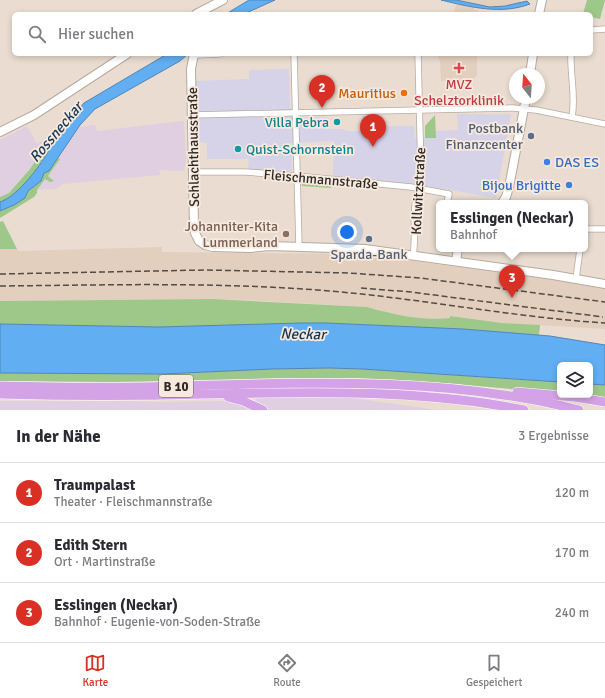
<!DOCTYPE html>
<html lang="de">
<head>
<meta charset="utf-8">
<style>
  body { margin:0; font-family:Signika,sans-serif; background:#f7f7f7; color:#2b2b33 }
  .controls { position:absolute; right:12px; bottom:12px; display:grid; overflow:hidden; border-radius:6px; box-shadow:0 2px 6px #0003 }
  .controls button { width:36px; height:36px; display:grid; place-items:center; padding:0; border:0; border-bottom:1px solid #e1e1e2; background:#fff; color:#2b2b33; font:20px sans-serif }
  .compass { position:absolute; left:509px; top:68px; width:36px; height:36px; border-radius:50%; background:#fff; box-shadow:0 2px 6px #0003; rotate:343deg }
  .you { position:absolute; left:347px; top:232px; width:14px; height:14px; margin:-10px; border:3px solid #fff; border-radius:50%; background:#1a73e8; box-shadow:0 0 0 6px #1a73e833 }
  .badge { display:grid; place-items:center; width:26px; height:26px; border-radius:50%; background:#d93025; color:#fff; font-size:13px; font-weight:700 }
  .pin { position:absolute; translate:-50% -33px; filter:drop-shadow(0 1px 2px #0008) }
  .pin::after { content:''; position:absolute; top:21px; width:14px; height:12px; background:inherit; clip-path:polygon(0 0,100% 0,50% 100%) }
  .popup { position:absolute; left:436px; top:200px; width:152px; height:52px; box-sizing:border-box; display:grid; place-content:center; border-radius:6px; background:#fff; filter:drop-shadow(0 1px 3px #0005); font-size:13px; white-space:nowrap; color:#7c7c81 }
  .popup b { font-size:15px; color:#2b2b33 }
  .popup::after { content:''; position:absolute; left:50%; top:100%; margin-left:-8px; border:8px solid transparent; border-top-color:#fff }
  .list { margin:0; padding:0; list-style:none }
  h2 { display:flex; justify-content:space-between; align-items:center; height:52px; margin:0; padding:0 16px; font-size:17px }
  h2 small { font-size:13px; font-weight:400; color:#7c7c81 }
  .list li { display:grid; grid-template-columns:26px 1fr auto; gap:12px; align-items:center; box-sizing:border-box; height:60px; padding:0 16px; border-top:1px solid #e1e1e2 }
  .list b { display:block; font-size:15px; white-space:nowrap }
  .list p { margin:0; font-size:13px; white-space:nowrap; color:#7c7c81 }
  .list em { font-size:13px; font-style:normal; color:#7c7c81 }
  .icon { flex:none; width:22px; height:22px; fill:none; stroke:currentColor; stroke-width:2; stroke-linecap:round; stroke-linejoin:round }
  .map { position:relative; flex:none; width:605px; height:410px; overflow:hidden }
  .search { position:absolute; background:#fff; box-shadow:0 2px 6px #0003; left:12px; right:12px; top:12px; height:44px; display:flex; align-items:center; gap:10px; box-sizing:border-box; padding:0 14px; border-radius:6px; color:#7c7c81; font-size:15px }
  .sheet { height:232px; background:#fff }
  nav { display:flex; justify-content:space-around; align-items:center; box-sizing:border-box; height:56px; border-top:1px solid #e1e1e2; background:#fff; font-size:11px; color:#7c7c81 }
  nav a { display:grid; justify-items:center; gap:2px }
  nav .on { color:#d93025 }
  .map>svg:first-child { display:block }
</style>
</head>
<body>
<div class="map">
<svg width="605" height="410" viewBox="0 0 605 410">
  <rect width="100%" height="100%" fill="#eadcd0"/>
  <path fill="#d6d2e8" d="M 289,69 L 290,108 L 301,118 L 327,117 L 327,129 L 342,129 L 347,131 L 362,131 L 362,116 L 383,116 L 383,126 L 414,126 L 415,138 L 435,138 L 435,131 L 458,130 L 457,114 L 511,114 L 496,198 L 415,184 L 333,176 L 334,141 L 291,143 L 292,170 L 290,172 L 248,169 L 249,159 L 207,159 L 207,143 L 198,142 L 196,81 L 249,79 L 249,70 Z"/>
  <g fill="#e0cfe0">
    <path d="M 183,121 L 184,121 L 186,161 L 184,171 L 159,170 L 160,175 L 63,184 L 56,189 L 36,190 L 45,179 L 54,181 L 48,176 L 52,171 L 60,159 L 58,158 L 79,127 L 95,125 L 97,131 Z"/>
    <path d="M 27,126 L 37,144 L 48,136 L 50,139 L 30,169 L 9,193 L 0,197 L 0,140 Z"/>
    <path d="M 256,397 L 346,397 L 437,410 L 270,410 L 256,401 Z"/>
    <path d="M 0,401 L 134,401 L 158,402 L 225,401 L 238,404 L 253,410 L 0,410 Z"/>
  </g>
  <g fill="#e3cfbe">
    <path d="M 456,0 L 520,0 L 521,3 L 490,7 Z"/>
    <path d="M 456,4 L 474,7 L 474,10 L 478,10 L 478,14 L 456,14 L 454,13 Z"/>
    <path d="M 437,54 L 477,54 L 477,75 L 475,78 L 459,80 L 441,81 L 440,61 Z"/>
    <path d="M 162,247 L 162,252 L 360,254 L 556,280 L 605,289 L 605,329 L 502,323 L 450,316 L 450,318 L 423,319 L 388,313 L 367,307 L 244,300 L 213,299 L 0,301 L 0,249 L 17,249 L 19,251 Z"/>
  </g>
  <g fill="#9dc88a">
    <path d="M 587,0 L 605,0 L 600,19 L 591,17 L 591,14 L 583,14 Z"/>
    <path d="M 435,115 L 436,138 L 425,138 L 425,126 Z"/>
    <path d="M 62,125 C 51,148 25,194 0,202 L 0,197 L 9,193 L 30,169 L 50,139 L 49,137 Z"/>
    <path d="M 58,158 L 60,159 L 48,176 L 54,181 L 50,182 L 45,179 L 37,190 L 37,193 L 34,197 L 0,218 L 0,211 L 14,205 L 26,197 L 28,191 L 41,181 L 44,173 L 49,171 Z"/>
    <path d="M 302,178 L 332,181 L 331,188 L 302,186 Z"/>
    <path d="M 3,221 L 17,249 L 0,249 L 0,222 Z"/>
    <path d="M 213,299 L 367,307 C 395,315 421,321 450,318 L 450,316 L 502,323 L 540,325 L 539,335 L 463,329 L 326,323 L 159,327 L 0,324 L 0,301 Z"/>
    <path d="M 329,368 L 362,369 L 560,382 L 560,393 L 417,381 L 358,378 L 291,378 L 113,382 L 0,381 L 0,373 L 162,374 L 272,369 Z"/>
    <path d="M 590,384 L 605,385 L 605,400 L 590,395 Z"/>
  </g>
  <g fill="#61aef2" stroke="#5286b4">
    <path d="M 249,0 L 275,0 L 244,14 L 226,14 Z"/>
    <path d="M 441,0 L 456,0 L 490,7 L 505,6 L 527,1 L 530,4 C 501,15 470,7 441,0 Z"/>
    <path d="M 167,54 L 188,54 L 180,61 L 95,109 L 80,125 L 49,171 L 44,173 L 41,181 L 28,191 L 25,198 L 14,205 L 0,211 L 0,202 C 16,197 36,171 45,157 C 53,145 57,130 66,120 C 72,113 79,110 84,103 Z"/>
    <path d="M 301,323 L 326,323 L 463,329 L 550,336 L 605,345 L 605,385 L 590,384 L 590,365 L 560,365 L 560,382 L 362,369 L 329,368 L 272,369 L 162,374 L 0,373 L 0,324 L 159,327 Z"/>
  </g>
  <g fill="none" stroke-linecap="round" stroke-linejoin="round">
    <g stroke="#b7aa9f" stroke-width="7">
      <g id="minor">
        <path d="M 591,30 L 605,29"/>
        <path d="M 294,54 L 299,247"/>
        <path d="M 571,54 C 570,75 576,96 572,117"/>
        <path d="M 194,55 L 220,54"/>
        <path d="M 192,115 L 513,108 L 536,110 L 605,124"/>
        <path d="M 193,172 L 246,172 L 297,176 L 411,187 L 449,194 L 447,203"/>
        <path d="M 585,229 L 605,229"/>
        <path d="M 413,256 C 416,239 413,223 415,206 C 416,195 420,185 421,173 L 418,54"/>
        <path d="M 576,279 L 580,249"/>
      </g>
    </g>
    <g stroke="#b7aa9f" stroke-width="10">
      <g id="secondary">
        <path d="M 196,14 L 223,0"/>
        <path d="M 539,14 L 542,0"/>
        <path d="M 194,54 L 191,69 L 194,226 L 195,233 L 199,241 L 205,245 L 213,247 L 250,248 L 270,246 L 365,249 L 553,275 L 605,284"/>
        <path d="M 530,74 L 533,54"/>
        <path d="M 0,132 L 34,115 L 127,54"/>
        <path d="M 502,203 L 506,197 L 509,187 L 526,98"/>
        <path d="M 456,261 L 458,249"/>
      </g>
    </g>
    <g stroke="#fff" stroke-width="10">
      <g id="trunk">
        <path d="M 0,386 C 45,387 91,388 136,387 C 283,384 436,373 579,410"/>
        <path d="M 517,392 L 575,397 L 605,402"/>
        <path d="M 0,394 C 69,396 138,396 206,394 C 313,392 419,389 524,410"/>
        <path d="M 228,397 L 243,401 L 263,410"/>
      </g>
    </g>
    <use href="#minor" stroke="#fff" stroke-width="5.5"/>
    <use href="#secondary" stroke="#fff" stroke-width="8"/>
    <use href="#trunk" stroke="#d4a2e6" stroke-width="9"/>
    <g stroke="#524b46" stroke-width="1.5" stroke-dasharray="6 3" stroke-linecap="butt">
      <path d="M 0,274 L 205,270 L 349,273 L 420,278 L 605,302"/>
      <path d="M 0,286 C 106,285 212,282 317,290 C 414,297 509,317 605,323"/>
      <path d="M 361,288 L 411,292 L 603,317"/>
    </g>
  </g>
  <path fill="#e0444e" stroke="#f7e9dd" stroke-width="1.5" d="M457 62h4v4h4v4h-4v4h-4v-4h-4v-4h4z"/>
  <circle fill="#e8710a" stroke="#f7e9dd" stroke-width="1.5" cx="404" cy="93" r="4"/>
  <g fill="#0f9aa8" stroke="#f7e9dd" stroke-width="1.5">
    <circle cx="337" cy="122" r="4"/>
    <circle cx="238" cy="149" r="4"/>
  </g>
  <g fill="#5c6f8a" stroke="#f7e9dd" stroke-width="1.5">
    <circle cx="531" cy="136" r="4"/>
    <circle cx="369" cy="239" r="4"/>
  </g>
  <g fill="#3f7fe0" stroke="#f7e9dd" stroke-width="1.5">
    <circle cx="547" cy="162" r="4"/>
    <circle cx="569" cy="185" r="4"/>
  </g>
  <circle fill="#8d6e63" stroke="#f7e9dd" stroke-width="1.5" cx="286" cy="234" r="4"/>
  <g text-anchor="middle" stroke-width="3.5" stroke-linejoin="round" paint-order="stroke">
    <rect fill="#f7e9dd" stroke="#6a635c" stroke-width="1" x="159" y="375" width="34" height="22" rx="3"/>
    <g font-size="13" font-weight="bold" fill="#2e2925">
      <text x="176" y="391">B 10</text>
    </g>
    <g font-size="14" fill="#be3a42" stroke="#f7e9dd">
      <text x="459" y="89">MVZ<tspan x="459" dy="16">Schelztorklinik</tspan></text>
    </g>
    <g font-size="14" fill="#c56008" stroke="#f7e9dd" text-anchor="end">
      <text x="396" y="98">Mauritius</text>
    </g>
    <g font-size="14" fill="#0d838f" stroke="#f7e9dd" text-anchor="end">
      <text x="329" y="127">Villa Pebra</text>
      <text x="246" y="154" text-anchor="start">Quist-Schornstein</text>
    </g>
    <g font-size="14" fill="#4e5e75" stroke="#f7e9dd" text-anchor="end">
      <text x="523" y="133">Postbank<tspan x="523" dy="16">Finanzcenter</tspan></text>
      <text x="369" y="259" text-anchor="middle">Sparda-Bank</text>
    </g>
    <g font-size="14" fill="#2e2925" stroke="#f7e9dd">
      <text transform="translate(193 147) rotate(-91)" y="5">Schlachthausstraße</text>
      <text transform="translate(321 179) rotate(5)" y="5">Fleischmannstraße</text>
      <text transform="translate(418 191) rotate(-87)" y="5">Kollwitzstraße</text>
    </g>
    <g font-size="14" fill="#366cbe" stroke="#f7e9dd" text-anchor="start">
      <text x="555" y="167">DAS ES</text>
      <text x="561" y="190" text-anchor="end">Bijou Brigitte</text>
    </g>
    <g font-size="14" fill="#785e54" stroke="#f7e9dd" text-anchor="end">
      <text x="278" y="231">Johanniter-Kita<tspan x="278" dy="16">Lummerland</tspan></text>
    </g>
    <g font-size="15" font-style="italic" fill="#173753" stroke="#f7e9dd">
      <text transform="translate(56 132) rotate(-50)" y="5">Rossneckar</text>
      <text transform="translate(303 334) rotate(1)" y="5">Neckar</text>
    </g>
  </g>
</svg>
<div class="controls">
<button><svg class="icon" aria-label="layers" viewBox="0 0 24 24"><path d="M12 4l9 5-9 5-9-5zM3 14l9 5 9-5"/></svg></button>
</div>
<svg class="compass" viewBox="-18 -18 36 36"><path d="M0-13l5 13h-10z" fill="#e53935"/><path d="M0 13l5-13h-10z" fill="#7c7c81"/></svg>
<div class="you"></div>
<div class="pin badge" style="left:373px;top:147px">1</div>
<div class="pin badge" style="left:322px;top:108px">2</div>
<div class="pin badge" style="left:512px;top:298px">3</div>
<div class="popup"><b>Esslingen (Neckar)</b>Bahnhof</div>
<div class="search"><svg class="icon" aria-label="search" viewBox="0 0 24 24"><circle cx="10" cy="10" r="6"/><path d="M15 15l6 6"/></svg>Hier suchen</div>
</div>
<section class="sheet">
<h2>In der Nähe<small>3 Ergebnisse</small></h2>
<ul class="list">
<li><span class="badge">1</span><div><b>Traumpalast</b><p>Theater · Fleischmannstraße</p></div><em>120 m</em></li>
<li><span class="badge">2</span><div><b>Edith Stern</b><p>Ort · Martinstraße</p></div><em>170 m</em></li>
<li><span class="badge">3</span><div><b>Esslingen (Neckar)</b><p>Bahnhof · Eugenie-von-Soden-Straße</p></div><em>240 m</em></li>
</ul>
</section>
<nav>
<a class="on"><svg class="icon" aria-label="map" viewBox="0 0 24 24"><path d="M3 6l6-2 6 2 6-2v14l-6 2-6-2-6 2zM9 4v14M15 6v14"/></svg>Karte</a>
<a><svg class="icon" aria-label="directions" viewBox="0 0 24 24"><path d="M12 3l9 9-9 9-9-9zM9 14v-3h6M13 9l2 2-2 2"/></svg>Route</a>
<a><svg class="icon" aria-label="saved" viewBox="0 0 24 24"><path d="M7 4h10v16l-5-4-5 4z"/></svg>Gespeichert</a>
</nav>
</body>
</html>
